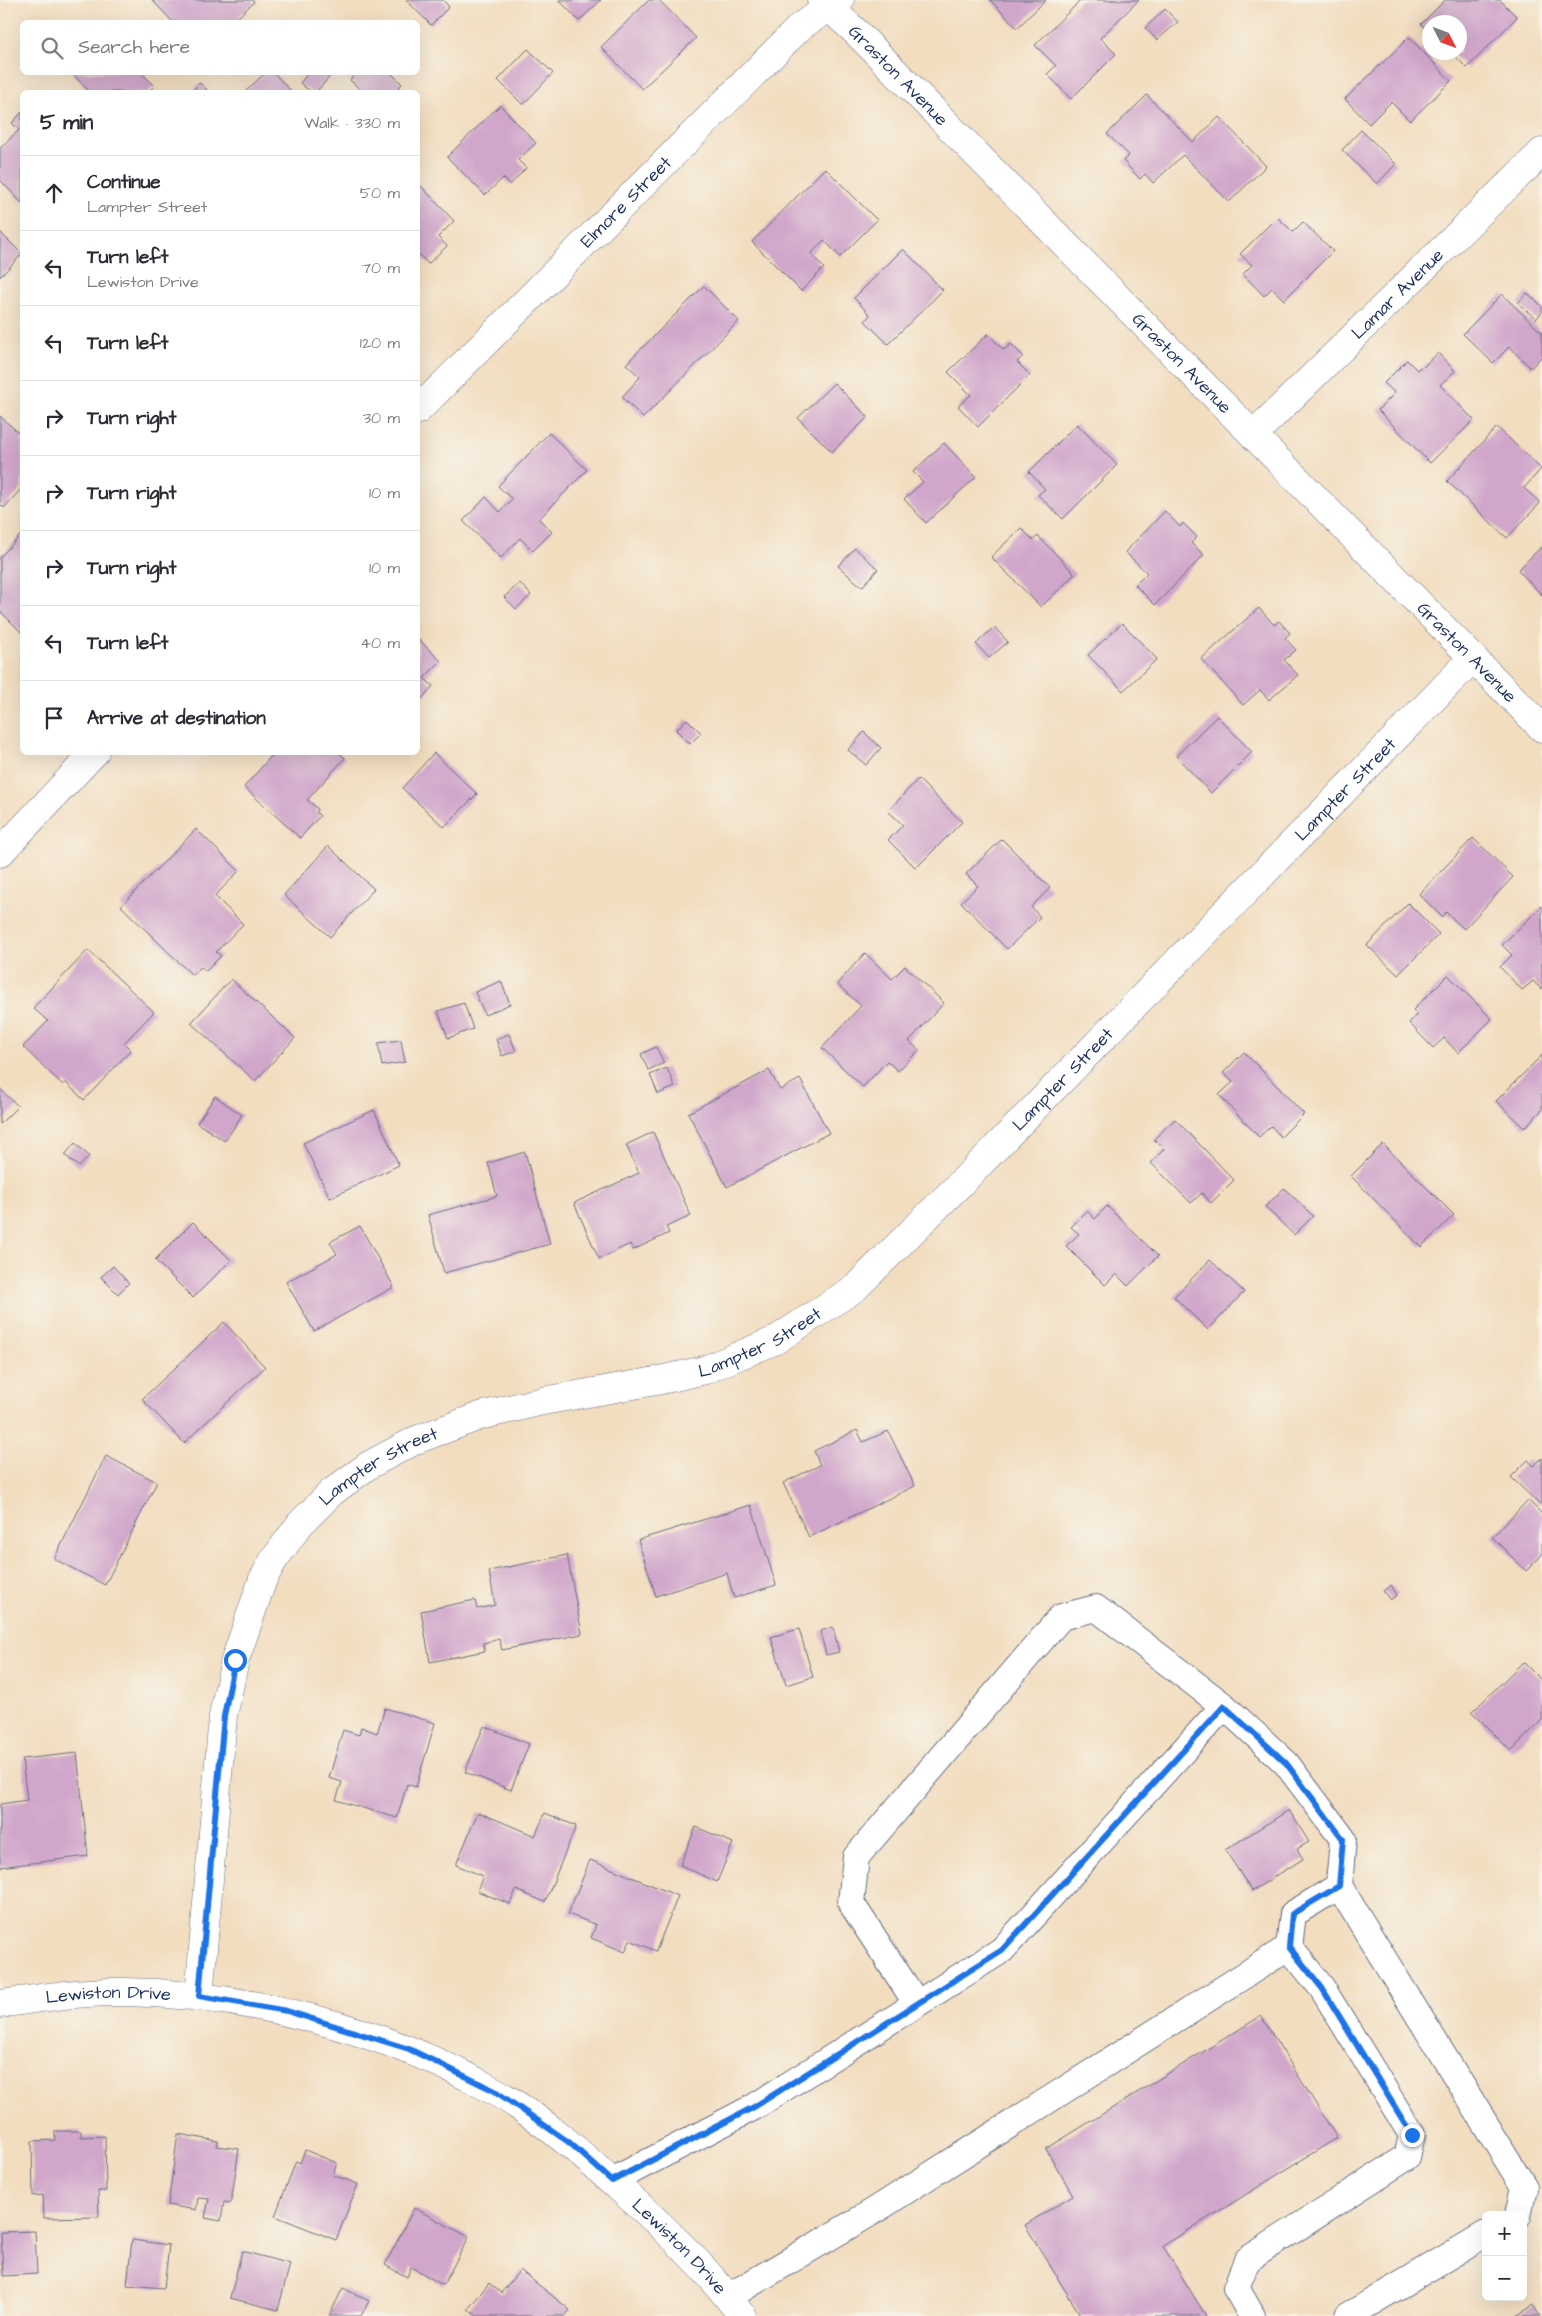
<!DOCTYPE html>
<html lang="en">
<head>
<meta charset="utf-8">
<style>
  body { margin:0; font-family:"Architects Daughter",sans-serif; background:#f2f2f3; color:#2b2b33 }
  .controls { position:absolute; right:15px; bottom:15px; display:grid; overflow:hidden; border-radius:8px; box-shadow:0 5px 20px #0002 }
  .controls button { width:45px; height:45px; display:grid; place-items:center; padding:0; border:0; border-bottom:1px solid #e1e1e2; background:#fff; color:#2b2b33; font:25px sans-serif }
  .compass { position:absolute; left:1422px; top:15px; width:45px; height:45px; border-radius:50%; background:#fff; box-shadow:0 5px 20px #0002; rotate:132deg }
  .stop { position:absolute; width:15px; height:15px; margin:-11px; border:4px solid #1a73e8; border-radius:50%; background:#fff }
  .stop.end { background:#1a73e8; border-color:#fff; box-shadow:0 1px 5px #0008 }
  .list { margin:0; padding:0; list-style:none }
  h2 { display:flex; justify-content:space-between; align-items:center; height:65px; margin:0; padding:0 20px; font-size:21px }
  h2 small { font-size:16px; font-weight:400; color:#7c7c81 }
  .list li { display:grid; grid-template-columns:32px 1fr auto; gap:15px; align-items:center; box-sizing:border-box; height:75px; padding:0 20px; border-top:1px solid #e1e1e2 }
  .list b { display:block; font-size:19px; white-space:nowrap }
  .list p { margin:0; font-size:16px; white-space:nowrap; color:#7c7c81 }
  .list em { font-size:16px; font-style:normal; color:#7c7c81 }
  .icon { flex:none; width:28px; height:28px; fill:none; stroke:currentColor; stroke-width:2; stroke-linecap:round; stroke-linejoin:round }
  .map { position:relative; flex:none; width:1542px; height:2316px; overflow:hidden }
  .search { position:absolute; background:#fff; box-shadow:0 5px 20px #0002; left:20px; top:20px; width:400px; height:55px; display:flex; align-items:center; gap:12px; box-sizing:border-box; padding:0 18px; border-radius:8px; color:#7c7c81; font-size:19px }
  .panel { position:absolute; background:#fff; box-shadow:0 5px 20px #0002; left:20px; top:90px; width:400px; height:665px; border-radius:8px }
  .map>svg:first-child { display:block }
</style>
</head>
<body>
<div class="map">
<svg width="1542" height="2316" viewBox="0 0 1542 2316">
  <rect width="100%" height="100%" fill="#f7f3e8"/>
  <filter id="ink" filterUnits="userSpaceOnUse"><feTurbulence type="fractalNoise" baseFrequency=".02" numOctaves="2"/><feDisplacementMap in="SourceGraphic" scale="10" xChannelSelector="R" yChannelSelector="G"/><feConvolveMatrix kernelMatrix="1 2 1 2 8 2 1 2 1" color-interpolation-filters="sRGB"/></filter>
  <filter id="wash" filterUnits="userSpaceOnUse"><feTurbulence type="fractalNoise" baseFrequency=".0096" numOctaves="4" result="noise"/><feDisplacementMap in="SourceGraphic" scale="20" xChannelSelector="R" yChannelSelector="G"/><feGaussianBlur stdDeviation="1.12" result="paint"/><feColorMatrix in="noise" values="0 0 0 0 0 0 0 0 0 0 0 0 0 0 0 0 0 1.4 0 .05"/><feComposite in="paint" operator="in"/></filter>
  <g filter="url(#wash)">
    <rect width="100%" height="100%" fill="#f2ddbf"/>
    <g id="blocks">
      <g fill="#d0a6ca">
        <path d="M 152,0 L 252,0 L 254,2 L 238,17 L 243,22 L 173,22 Z"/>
        <path d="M 406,0 L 443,0 L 449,7 L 431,25 Z"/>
        <path d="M 559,0 L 601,0 L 579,21 Z"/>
        <path d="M 649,0 L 659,0 L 696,38 L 642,89 L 601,47 Z"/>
        <path d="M 990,0 L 1046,0 L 1017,28 Z"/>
        <path d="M 1081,0 L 1139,0 L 1100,38 L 1116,54 L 1071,99 L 1047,74 L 1056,66 L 1035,45 Z"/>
        <path d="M 1445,0 L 1500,0 L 1517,17 L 1467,68 L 1451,52 L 1460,52 L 1460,22 L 1430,22 L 1430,32 L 1421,24 Z"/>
        <path d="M 1165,9 L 1178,22 L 1157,40 L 1145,28 Z"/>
        <path d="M 1409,37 L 1451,81 L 1410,121 L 1391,102 L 1369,124 L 1345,99 Z"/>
        <path d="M 528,49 L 553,73 L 523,105 L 498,80 Z"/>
        <path d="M 71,72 L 141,72 L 154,86 L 148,92 L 90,92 Z"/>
        <path d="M 266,72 L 273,72 L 292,92 L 245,92 Z"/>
        <path d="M 309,72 L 332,72 L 333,73 L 316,92 L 311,92 L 300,83 Z"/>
        <path d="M 357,72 L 390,72 L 402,84 L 394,92 L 363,92 L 350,80 Z"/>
        <path d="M 200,83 L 209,92 L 191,92 Z"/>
        <path d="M 1147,95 L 1193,142 L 1219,117 L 1266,166 L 1229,202 L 1183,155 L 1153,183 L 1145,174 L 1140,179 L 1123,161 L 1129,155 L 1107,134 Z"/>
        <path d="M 500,105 L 536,143 L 518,160 L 526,168 L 510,185 L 503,178 L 485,195 L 447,157 Z"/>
        <path d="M 22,112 L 22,203 L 0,180 L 0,148 L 19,130 L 12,123 Z"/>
        <path d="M 1361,130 L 1396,164 L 1377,184 L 1342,150 Z"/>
        <path d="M 825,168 L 877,220 L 840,257 L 824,240 L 811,254 L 824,268 L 801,291 L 752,242 Z"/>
        <path d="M 418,183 L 454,221 L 438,237 L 447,246 L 428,264 L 418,253 Z"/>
        <path d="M 1277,217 L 1293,232 L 1303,222 L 1333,251 L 1284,300 L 1272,288 L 1264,296 L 1243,274 L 1252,265 L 1240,254 Z"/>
        <path d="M 0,232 L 22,254 L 0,277 Z"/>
        <path d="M 903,249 L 943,290 L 888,344 L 865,321 L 870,315 L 854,298 Z"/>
        <path d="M 704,286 L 739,321 L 643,418 L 622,397 L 640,377 L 626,364 Z"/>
        <path d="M 1527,293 L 1542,306 L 1542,312 L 1536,319 L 1518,303 Z"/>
        <path d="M 1502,294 L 1541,332 L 1542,331 L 1542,356 L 1531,368 L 1509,347 L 1493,363 L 1463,334 Z"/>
        <path d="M 988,334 L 1004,350 L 1011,344 L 1023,356 L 1017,362 L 1030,375 L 978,427 L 958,406 L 971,395 L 948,372 Z"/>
        <path d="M 1438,353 L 1455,371 L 1440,385 L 1474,420 L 1430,463 L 1378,410 L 1395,393 L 1384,383 L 1407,360 L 1417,370 L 1420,367 L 1422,368 Z"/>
        <path d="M 834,383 L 868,417 L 832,452 L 798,418 Z"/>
        <path d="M 0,416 L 22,436 L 22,488 L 4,508 L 0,504 Z"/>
        <path d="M 1077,424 L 1117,465 L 1063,519 L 1038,495 L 1045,489 L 1029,472 Z"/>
        <path d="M 1497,427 L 1541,469 L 1524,488 L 1540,503 L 1507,538 L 1447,481 Z"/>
        <path d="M 549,433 L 587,470 L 539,519 L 552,532 L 533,551 L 520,538 L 501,558 L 463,521 L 486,497 L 500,512 L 512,499 L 498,486 Z"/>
        <path d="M 944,443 L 976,477 L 926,523 L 904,499 L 923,482 L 913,472 Z"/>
        <path d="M 1165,511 L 1180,527 L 1183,523 L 1197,537 L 1191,543 L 1204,555 L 1155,605 L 1135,585 L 1147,573 L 1125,552 Z"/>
        <path d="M 1021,528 L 1033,540 L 1038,536 L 1075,574 L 1041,607 L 991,557 Z"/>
        <path d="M 22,534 L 22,633 L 0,611 L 0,557 Z"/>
        <path d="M 1542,546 L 1542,595 L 1518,570 Z"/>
        <path d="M 855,548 L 878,569 L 862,587 L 838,566 Z"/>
        <path d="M 520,583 L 531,595 L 516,609 L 504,597 Z"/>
        <path d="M 1259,608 L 1274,625 L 1279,621 L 1290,633 L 1285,638 L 1296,650 L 1284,660 L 1298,675 L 1269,700 L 1260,690 L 1243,705 L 1201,659 Z"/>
        <path d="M 1122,623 L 1157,659 L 1123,691 L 1088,655 Z"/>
        <path d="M 994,627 L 1008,642 L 989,658 L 976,644 Z"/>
        <path d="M 418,639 L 441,661 L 424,678 L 433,686 L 418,703 Z"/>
        <path d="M 1217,716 L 1252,752 L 1211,793 L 1176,756 Z"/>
        <path d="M 687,719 L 701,733 L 690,744 L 676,730 Z"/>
        <path d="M 864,732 L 881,748 L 866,765 L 848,750 Z"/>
        <path d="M 275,752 L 338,752 L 345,758 L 307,800 L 318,809 L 316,812 L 320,816 L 300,838 L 244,787 Z"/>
        <path d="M 434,753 L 477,794 L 444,827 L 402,788 Z"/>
        <path d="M 918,779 L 962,822 L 916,868 L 888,840 L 903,825 L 888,811 Z"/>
        <path d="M 196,829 L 239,871 L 215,896 L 243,924 L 216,952 L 221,956 L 206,971 L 201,967 L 192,975 L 121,906 Z"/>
        <path d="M 1473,838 L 1513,877 L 1464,929 L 1446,912 L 1442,917 L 1419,894 Z"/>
        <path d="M 1002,839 L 1050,888 L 1031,907 L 1040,917 L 1007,949 L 961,902 L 978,886 L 966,874 Z"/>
        <path d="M 328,846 L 374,889 L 330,937 L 284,895 Z"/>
        <path d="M 1408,903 L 1439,934 L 1398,975 L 1367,945 Z"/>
        <path d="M 1542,906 L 1542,990 L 1533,981 L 1522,990 L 1500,967 L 1512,955 L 1502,945 Z"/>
        <path d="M 88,950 L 154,1012 L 124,1043 L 131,1050 L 84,1100 L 65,1082 L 63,1085 L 23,1047 L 48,1021 L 33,1008 Z"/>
        <path d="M 865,953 L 892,979 L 905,966 L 944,1003 L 909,1041 L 919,1050 L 898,1071 L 887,1061 L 863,1087 L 822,1048 L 861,1006 L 837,984 Z"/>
        <path d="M 1448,975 L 1492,1019 L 1458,1053 L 1444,1038 L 1433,1048 L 1409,1023 L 1417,1014 L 1413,1010 Z"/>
        <path d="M 231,979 L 295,1038 L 255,1081 L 191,1023 Z"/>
        <path d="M 501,981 L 510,1004 L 485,1015 L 475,992 Z"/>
        <path d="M 464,1003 L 473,1029 L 448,1038 L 438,1011 Z"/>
        <path d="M 509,1034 L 516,1051 L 502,1056 L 496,1039 Z"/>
        <path d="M 401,1040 L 405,1062 L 382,1066 L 378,1043 Z"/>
        <path d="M 656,1047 L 664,1063 L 648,1070 L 641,1054 Z"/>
        <path d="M 1244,1052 L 1304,1114 L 1281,1137 L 1271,1126 L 1259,1137 L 1219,1095 L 1233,1082 L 1223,1073 Z"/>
        <path d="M 1542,1055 L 1542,1110 L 1524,1128 L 1496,1101 Z"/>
        <path d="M 667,1068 L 675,1087 L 658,1094 L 650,1075 Z"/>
        <path d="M 769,1070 L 780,1090 L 800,1079 L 829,1133 L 727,1187 L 688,1113 Z"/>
        <path d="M 0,1089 L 18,1106 L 0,1124 Z"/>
        <path d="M 215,1096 L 242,1115 L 225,1141 L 197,1123 Z"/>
        <path d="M 374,1110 L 399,1165 L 330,1198 L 303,1143 Z"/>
        <path d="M 1175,1119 L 1234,1180 L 1211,1203 L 1202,1193 L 1191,1203 L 1151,1163 L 1164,1149 L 1154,1139 Z"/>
        <path d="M 653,1132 L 691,1216 L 666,1227 L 669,1233 L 633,1250 L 630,1244 L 599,1259 L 574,1203 L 639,1173 L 626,1145 Z"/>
        <path d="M 75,1143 L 89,1156 L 79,1167 L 65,1155 Z"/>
        <path d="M 1383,1144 L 1454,1215 L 1421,1247 L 1351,1176 Z"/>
        <path d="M 525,1152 L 550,1244 L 444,1273 L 428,1215 L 497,1196 L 488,1163 Z"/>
        <path d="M 1284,1188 L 1313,1216 L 1294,1235 L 1265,1207 Z"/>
        <path d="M 1107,1206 L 1158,1256 L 1128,1286 L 1116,1274 L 1105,1285 L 1066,1246 L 1079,1234 L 1071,1227 L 1087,1211 L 1095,1219 Z"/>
        <path d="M 193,1222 L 231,1260 L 193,1298 L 155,1260 Z"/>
        <path d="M 360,1226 L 394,1287 L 314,1331 L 286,1282 L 337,1254 L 330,1242 Z"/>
        <path d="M 1210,1260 L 1244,1292 L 1208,1330 L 1174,1297 Z"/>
        <path d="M 113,1266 L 129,1283 L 118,1294 L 101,1277 Z"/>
        <path d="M 224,1322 L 265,1367 L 184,1443 L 142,1399 Z"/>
        <path d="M 857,1430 L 863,1442 L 888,1431 L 915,1486 L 809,1537 L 783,1483 L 820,1465 L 814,1451 Z"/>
        <path d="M 106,1456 L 157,1482 L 105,1585 L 54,1559 Z"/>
        <path d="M 1542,1458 L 1542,1502 L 1539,1504 L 1511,1477 L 1528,1460 L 1534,1466 Z"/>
        <path d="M 1528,1500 L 1542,1514 L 1542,1555 L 1526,1571 L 1492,1537 Z"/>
        <path d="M 751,1505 L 776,1585 L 734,1598 L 727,1573 L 656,1596 L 638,1540 Z"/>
        <path d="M 567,1555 L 582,1634 L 502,1650 L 499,1639 L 483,1643 L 485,1651 L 430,1662 L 421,1611 L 475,1600 L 477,1609 L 495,1605 L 489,1571 Z"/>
        <path d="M 1391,1585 L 1397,1595 L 1390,1600 L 1383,1591 Z"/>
        <path d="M 833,1627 L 839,1652 L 826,1655 L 820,1631 Z"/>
        <path d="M 799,1629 L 813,1677 L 786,1685 L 771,1637 Z"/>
        <path d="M 1523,1662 L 1542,1681 L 1542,1720 L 1511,1751 L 1472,1712 Z"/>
        <path d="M 385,1708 L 435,1723 L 416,1787 L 407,1784 L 397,1818 L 336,1800 L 342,1782 L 329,1778 L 343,1730 L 359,1735 L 361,1727 L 377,1733 Z"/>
        <path d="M 484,1726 L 529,1744 L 511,1790 L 465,1772 Z"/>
        <path d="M 77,1753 L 88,1856 L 0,1867 L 0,1804 L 27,1800 L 22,1759 Z"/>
        <path d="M 1289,1810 L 1309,1842 L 1297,1849 L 1303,1859 L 1252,1891 L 1225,1850 Z"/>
        <path d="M 478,1812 L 535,1836 L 545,1813 L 576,1826 L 545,1902 L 516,1890 L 510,1904 L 477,1891 L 483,1876 L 456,1865 Z"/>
        <path d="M 696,1827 L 733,1843 L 717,1882 L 680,1865 Z"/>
        <path d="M 590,1860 L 678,1896 L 656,1951 L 630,1940 L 625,1952 L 591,1938 L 596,1925 L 568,1914 Z"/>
        <path d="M 1261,2016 L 1337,2138 L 1163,2246 L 1206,2316 L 1081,2316 L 1025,2225 L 1073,2195 L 1046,2149 Z"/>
        <path d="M 55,2131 L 81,2131 L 81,2137 L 105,2136 L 106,2191 L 98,2191 L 99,2217 L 44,2218 L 43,2195 L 33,2196 L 32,2141 L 55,2140 Z"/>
        <path d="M 178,2134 L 218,2141 L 217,2146 L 239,2149 L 231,2203 L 224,2202 L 221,2221 L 205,2218 L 209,2199 L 198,2198 L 196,2210 L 168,2205 Z"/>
        <path d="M 305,2150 L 337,2163 L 333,2175 L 358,2184 L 336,2240 L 275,2216 L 296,2161 L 300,2163 Z"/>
        <path d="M 414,2208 L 469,2237 L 443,2285 L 411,2267 L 407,2277 L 385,2265 Z"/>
        <path d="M 35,2231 L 37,2274 L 3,2276 L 1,2232 Z"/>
        <path d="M 132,2240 L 169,2245 L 164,2288 L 127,2285 Z"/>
        <path d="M 242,2251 L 290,2264 L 278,2310 L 230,2298 Z"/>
        <path d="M 520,2270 L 570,2310 L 565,2316 L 477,2316 L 468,2309 L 489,2283 L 501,2293 Z"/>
        <path d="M 343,2288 L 369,2301 L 361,2316 L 329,2316 Z"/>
        <path d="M 1534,2305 L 1541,2316 L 1516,2316 Z"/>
      </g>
    </g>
  </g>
  <g filter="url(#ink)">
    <use href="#blocks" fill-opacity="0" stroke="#666c80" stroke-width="1"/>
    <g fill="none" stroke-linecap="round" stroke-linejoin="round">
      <g stroke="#666c80" stroke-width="28">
        <g id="service">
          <path d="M 1224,1706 L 1286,1763 L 1343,1839 L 1339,1886"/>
          <path d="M 612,2181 L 754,2107 L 1002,1950 L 1224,1706 L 1096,1608 L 1061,1617 L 856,1857 L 851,1903 L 917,2004"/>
          <path d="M 728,2297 L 874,2211 L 1289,1947"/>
          <path d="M 1252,2316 L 1236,2288 L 1247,2260 L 1407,2157 L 1412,2135 L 1322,1988 L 1289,1947 L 1293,1914 L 1339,1886 L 1524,2187 L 1518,2215"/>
          <path d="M 1348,2316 L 1486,2234"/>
        </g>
      </g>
      <g stroke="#666c80" stroke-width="29">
        <g id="minor">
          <path id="s1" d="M 418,410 L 801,26 L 840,0"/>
          <path id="s2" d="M 1253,435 L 1542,152"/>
          <path d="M 0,853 L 95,752"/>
          <path id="s3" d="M 199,1996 L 223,1716 L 235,1660 L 263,1579 L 273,1561 L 300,1524 L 332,1492 L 369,1465 L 416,1440 L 480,1416 L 543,1401 L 656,1381 L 705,1370 L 776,1340 L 855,1288 L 974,1170 L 1473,658"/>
          <path id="s4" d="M 0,2004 C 41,1998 82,1991 123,1992 C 246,1993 387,2030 494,2091 C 542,2118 584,2156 625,2193 C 667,2230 709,2270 742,2316"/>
        </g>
      </g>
      <g stroke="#666c80" stroke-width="29">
        <g id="tertiary">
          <path id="s5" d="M 821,0 L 857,33 L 1542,728"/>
        </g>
      </g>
      <use href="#service" stroke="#fff" stroke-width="26"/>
      <use href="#minor" stroke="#fff" stroke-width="28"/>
      <use href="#tertiary" stroke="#fff" stroke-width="28"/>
    </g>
  </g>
  <g fill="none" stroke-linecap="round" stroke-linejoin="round" filter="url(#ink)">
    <path stroke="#1a73e8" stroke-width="6" d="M 235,1660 L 224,1716 L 199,1996 L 287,2011 L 409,2049 L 495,2091 L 570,2143 L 612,2181 L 754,2107 L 1002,1950 L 1224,1706 L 1286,1763 L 1343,1839 L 1339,1886 L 1292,1914 L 1289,1947 L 1322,1988 L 1412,2135"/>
  </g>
  <g text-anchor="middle" stroke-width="5" stroke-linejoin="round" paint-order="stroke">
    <g font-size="18" fill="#1b2f5e" stroke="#f7f3e8">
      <text dy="6" stroke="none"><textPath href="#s5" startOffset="108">Graston Avenue</textPath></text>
      <text dy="6" stroke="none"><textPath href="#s1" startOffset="294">Elmore Street</textPath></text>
      <text dy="6" stroke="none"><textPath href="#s2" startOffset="202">Lamar Avenue</textPath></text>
      <text dy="6" stroke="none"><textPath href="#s5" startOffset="512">Graston Avenue</textPath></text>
      <text dy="6" stroke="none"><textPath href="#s5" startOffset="918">Graston Avenue</textPath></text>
      <text dy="6" stroke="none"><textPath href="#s3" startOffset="1804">Lampter Street</textPath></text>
      <text dy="6" stroke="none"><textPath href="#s3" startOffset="1399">Lampter Street</textPath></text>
      <text dy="6" stroke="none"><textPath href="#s3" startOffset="994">Lampter Street</textPath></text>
      <text dy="6" stroke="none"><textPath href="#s3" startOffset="589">Lampter Street</textPath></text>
      <text dy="6" stroke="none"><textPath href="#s4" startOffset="109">Lewiston Drive</textPath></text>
      <text dy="6" stroke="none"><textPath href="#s4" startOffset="754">Lewiston Drive</textPath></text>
    </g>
  </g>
</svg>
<div class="controls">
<button>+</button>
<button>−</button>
</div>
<svg class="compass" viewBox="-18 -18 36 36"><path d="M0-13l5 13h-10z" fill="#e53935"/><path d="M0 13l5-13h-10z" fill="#7c7c81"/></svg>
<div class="stop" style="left:235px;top:1660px"></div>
<div class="stop end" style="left:1412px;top:2135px"></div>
<div class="search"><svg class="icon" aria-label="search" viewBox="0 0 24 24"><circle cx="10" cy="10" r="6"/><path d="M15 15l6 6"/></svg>Search here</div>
<section class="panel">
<h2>5 min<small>Walk · 330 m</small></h2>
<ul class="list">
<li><svg class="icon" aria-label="ahead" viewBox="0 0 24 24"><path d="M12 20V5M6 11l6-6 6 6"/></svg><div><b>Continue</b><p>Lampter Street</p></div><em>50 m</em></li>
<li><svg class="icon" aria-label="left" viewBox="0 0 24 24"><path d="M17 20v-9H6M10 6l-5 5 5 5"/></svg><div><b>Turn left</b><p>Lewiston Drive</p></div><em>70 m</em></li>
<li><svg class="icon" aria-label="left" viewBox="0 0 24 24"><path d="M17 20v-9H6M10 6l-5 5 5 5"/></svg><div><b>Turn left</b></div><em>120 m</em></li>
<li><svg class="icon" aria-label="right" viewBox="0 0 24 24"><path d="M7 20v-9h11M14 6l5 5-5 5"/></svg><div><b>Turn right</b></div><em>30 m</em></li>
<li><svg class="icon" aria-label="right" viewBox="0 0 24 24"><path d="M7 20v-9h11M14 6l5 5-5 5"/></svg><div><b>Turn right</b></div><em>10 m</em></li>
<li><svg class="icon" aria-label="right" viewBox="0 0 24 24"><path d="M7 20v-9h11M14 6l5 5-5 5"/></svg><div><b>Turn right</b></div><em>10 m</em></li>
<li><svg class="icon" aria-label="left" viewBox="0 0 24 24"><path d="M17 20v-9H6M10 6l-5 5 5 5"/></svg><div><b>Turn left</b></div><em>40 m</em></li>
<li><svg class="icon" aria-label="arrive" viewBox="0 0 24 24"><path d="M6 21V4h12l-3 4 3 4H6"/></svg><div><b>Arrive at destination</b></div></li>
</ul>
</section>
</div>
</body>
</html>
